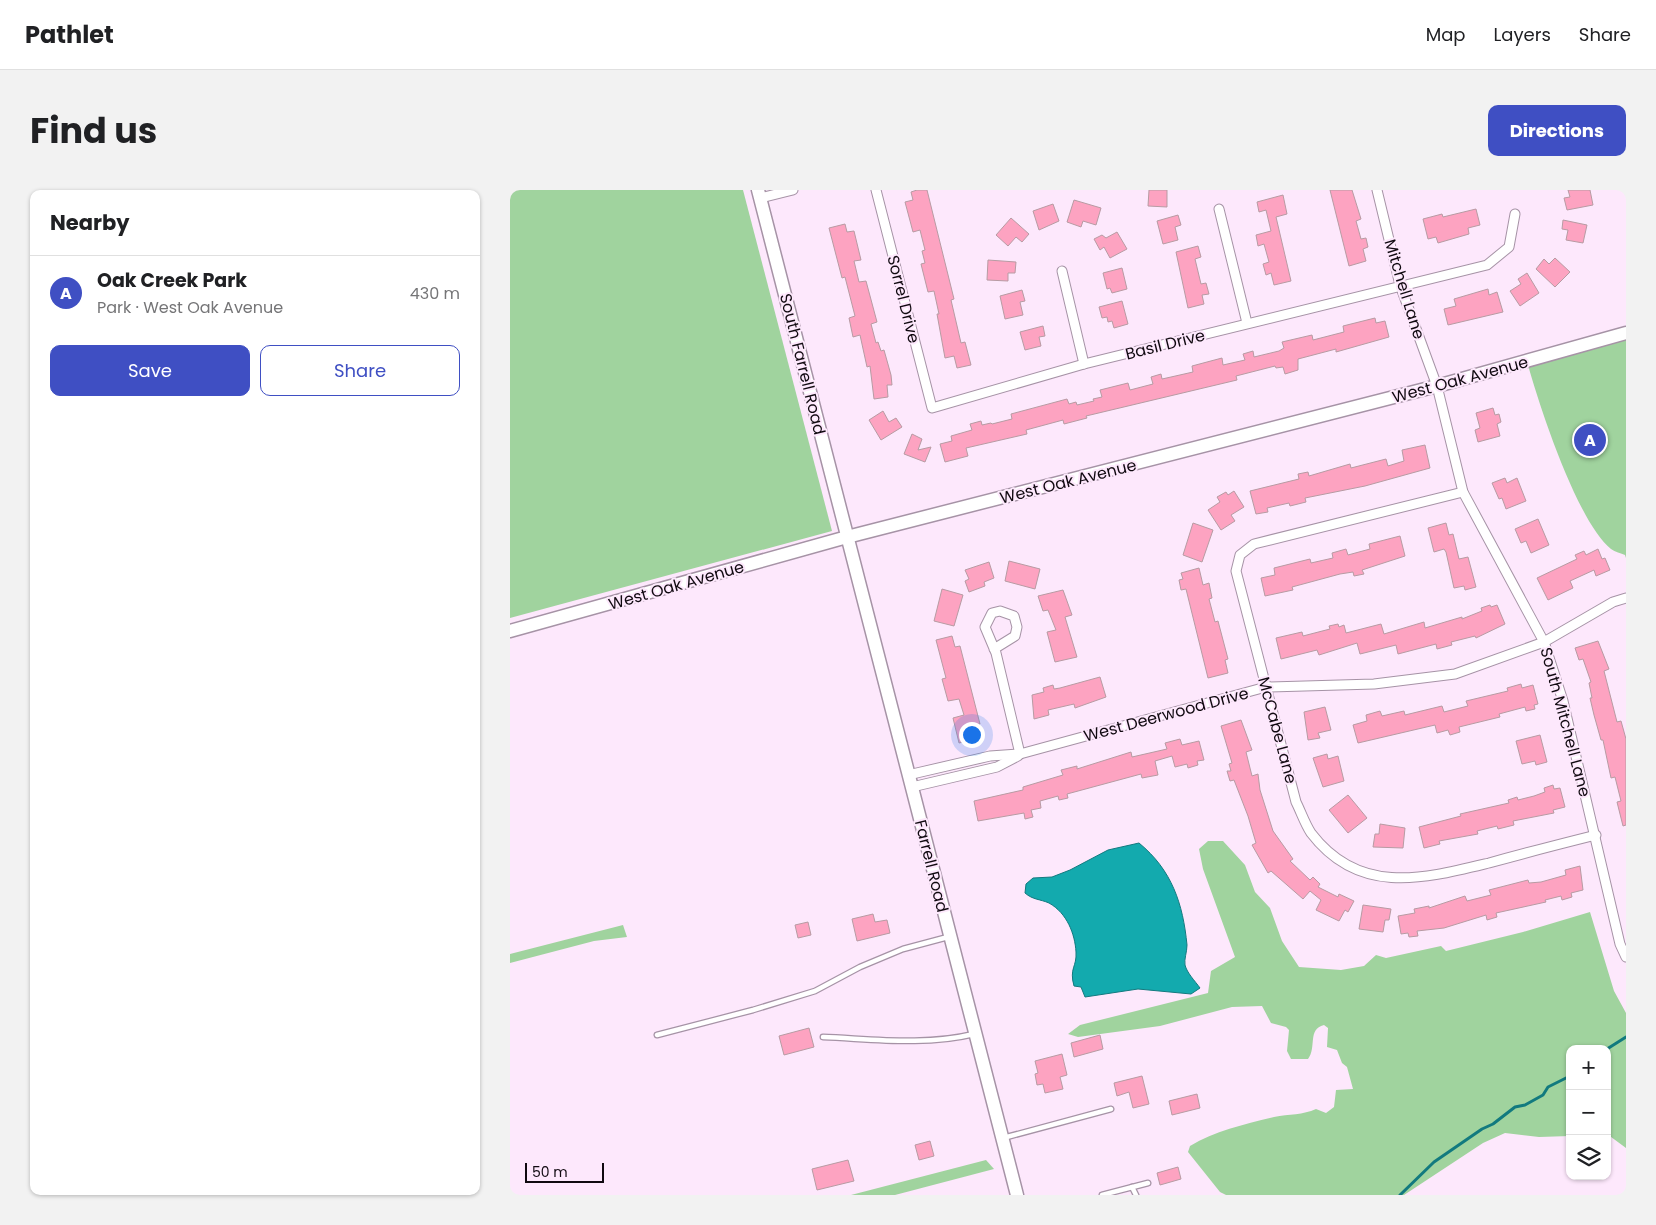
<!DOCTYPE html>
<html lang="en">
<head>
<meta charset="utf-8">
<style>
  body { margin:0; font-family:Poppins,sans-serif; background:#f2f2f2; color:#202124 }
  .controls { position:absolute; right:15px; bottom:15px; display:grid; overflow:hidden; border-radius:10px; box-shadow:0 1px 4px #0004 }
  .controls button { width:45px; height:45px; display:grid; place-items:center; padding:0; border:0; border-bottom:1px solid #e0e0e0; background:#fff; color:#202124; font:25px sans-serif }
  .scale { position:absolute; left:15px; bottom:12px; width:79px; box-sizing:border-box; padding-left:5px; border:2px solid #100910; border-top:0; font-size:14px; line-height:18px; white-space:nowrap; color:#100910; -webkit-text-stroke:4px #fde8fc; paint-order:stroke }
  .you { position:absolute; left:461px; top:544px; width:18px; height:18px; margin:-12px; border:4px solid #fff; border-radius:50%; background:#1a73e8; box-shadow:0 0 0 8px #1a73e833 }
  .badge { display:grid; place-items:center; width:32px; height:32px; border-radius:50%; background:#3f4fc3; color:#fff; font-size:16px; font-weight:700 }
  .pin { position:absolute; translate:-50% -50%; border:2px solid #fff; box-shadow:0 1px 5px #0006 }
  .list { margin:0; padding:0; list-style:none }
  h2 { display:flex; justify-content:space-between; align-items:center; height:65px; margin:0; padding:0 20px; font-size:21px }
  h2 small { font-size:16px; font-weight:400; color:#757577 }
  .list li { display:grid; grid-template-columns:32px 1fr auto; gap:15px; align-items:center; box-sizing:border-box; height:75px; padding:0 20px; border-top:1px solid #e0e0e0 }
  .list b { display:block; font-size:19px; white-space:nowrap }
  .list p { margin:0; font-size:16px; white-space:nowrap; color:#757577 }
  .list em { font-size:16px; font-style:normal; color:#757577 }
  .actions { display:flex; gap:10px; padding:15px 20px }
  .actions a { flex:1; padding:11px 0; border:1px solid #3f4fc3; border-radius:10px; text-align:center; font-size:18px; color:#3f4fc3 }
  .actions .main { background:#3f4fc3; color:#fff }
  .icon { flex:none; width:28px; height:28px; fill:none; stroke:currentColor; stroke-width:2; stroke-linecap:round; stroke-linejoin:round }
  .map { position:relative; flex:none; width:1116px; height:1005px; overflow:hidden; border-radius:10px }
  header { display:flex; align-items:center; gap:30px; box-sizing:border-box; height:70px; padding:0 25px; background:#fff; border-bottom:1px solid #e0e0e0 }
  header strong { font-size:24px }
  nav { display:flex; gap:28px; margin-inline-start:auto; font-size:18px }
  .intro { display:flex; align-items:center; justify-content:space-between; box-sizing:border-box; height:120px; padding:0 30px }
  h1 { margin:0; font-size:35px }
  .button { padding:12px 22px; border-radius:10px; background:#3f4fc3; color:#fff; font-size:18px; font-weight:700 }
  main { display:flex; gap:30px; padding:0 30px }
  aside { flex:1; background:#fff; border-radius:10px; box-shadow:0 1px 4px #0004 }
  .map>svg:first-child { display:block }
</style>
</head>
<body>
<header>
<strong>Pathlet</strong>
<nav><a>Map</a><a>Layers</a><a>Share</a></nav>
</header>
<div class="intro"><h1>Find us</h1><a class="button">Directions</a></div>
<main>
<aside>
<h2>Nearby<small></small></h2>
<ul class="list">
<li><span class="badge">A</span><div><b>Oak Creek Park</b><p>Park · West Oak Avenue</p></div><em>430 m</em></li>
</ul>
<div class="actions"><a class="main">Save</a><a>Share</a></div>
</aside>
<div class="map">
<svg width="1116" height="1005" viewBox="0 0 1116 1005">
  <rect width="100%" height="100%" fill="#fde8fc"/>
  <g fill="#a0d39e">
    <path d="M 0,0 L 233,0 L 322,341 L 0,428 Z"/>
    <path d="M 1116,150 L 1116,368 L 1115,365 C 1111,363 1105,362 1101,359 C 1068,333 1030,218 1018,175 Z"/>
    <path d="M 698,651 L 713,651 L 735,675 L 745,702 L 760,718 L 772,751 L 789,777 L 831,780 L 854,776 L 866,765 L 876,768 L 931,756 L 936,761 L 1013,742 L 1080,722 L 1104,801 L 1116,823 L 1116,958 L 1097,944 L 1097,859 L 1060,859 L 1060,946 L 1029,947 L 995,943 L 973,953 L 894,1005 L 716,1005 L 710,1002 L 678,962 L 680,956 C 705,941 735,934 764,927 C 779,924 793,925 806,919 L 816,923 L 824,917 L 826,900 L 843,899 L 837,877 L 832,873 L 827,860 L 817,857 L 818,838 L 814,835 C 797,839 807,858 798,869 L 781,869 L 777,861 L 779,840 L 776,837 L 761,833 L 752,816 L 722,817 L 650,836 L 568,847 L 558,844 L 570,835 L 698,803 L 701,781 L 725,767 L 693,679 L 689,659 Z"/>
    <path d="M 113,735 L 117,747 L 84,751 L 0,773 L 0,764 Z"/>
    <path d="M 476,970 L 484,979 L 385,1005 L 341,1005 Z"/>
  </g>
  <path fill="#13aaae" stroke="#127a7f" d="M 629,653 C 662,680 673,714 677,755 C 677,762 674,769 675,775 C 677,783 685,791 690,798 L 681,804 L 628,799 L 575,807 L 571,797 L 564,796 C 559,778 567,777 566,762 C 565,744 557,723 539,713 C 530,709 523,710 515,703 L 516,694 L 523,688 L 542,687 L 560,680 L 598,660 Z"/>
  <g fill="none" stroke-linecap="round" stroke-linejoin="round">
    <g stroke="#127a7f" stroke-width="3">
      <path d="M 1097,859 L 1116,847"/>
      <path d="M 890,1005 L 924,972 L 972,939 L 983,934 L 1005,917 L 1015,915 L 1033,905 L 1038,897 L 1060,886"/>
    </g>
  </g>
  <g fill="#fda3c1" stroke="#b79ba3">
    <path d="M 407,0 L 417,0 L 444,109 L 441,110 L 451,153 L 455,152 L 461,175 L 447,178 L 444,166 L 435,168 L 427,124 L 429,124 L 424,101 L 418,102 L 411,74 L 415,73 L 412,61 L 415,60 L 410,40 L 403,42 L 395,12 L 403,10 L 401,2 Z"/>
    <path d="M 639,0 L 657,0 L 657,17 L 638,16 Z"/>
    <path d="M 820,0 L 842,0 L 851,29 L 846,31 L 851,49 L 856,48 L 858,57 L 853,59 L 856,71 L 839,76 Z"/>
    <path d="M 1058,0 L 1080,0 L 1083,15 L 1057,20 L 1054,8 L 1060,7 Z"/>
    <path d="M 773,5 L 777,24 L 766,27 L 781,91 L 764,95 L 761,83 L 756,85 L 753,74 L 759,72 L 754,54 L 748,56 L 746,45 L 761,41 L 756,20 L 749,22 L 747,12 Z"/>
    <path d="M 564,10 L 591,18 L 586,35 L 573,31 L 571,37 L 557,32 Z"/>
    <path d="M 543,14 L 549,31 L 529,40 L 523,21 Z"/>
    <path d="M 966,19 L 970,35 L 958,38 L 959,44 L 928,53 L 926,47 L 918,49 L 913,29 L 932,24 L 933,27 Z"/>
    <path d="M 668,25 L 671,35 L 665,37 L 668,50 L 653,54 L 647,31 Z"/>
    <path d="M 501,28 L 519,44 L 512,52 L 506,47 L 498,56 L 486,45 Z"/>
    <path d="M 1053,30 L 1077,35 L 1073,53 L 1056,50 L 1058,40 L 1052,39 Z"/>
    <path d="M 335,34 L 337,42 L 344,41 L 351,70 L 344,71 L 349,92 L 356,91 L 367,132 L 361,134 L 366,153 L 368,152 L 371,161 L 374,160 L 381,185 L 382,195 L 377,195 L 378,207 L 364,209 L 360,176 L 357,177 L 350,145 L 343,147 L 339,128 L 345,126 L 335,87 L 332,88 L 319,38 Z"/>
    <path d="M 607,42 L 617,59 L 600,68 L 594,57 L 590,60 L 584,49 L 592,45 L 596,48 Z"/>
    <path d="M 688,56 L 691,67 L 685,69 L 691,94 L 696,93 L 699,104 L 692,105 L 694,114 L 678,118 L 666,62 Z"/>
    <path d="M 1045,68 L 1060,82 L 1045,97 L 1026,79 L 1034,69 L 1039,74 Z"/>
    <path d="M 478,70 L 506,72 L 505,83 L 498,83 L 498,91 L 477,90 Z"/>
    <path d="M 612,78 L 617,99 L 602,103 L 600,98 L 597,99 L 593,83 Z"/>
    <path d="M 1017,83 L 1029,103 L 1010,116 L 1000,101 L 1011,94 L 1008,89 Z"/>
    <path d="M 978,99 L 979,105 L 987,102 L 993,122 L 938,135 L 934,119 L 946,116 L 944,109 Z"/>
    <path d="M 512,100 L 515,111 L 510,112 L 513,125 L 495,129 L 490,106 Z"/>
    <path d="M 612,111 L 618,134 L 604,138 L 602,131 L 598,132 L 597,127 L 592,128 L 589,117 Z"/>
    <path d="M 865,128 L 866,133 L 875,131 L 879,147 L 826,162 L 826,159 L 788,169 L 788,180 L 775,184 L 773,177 L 766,178 L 765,176 L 726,186 L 727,190 L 576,226 L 577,228 L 554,234 L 553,230 L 516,240 L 517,244 L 456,258 L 458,266 L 435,272 L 430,254 L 442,251 L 441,246 L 462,240 L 460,234 L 471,231 L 472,235 L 481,233 L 482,234 L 502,229 L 501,224 L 557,209 L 559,214 L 566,212 L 567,215 L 584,211 L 583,209 L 592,207 L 590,200 L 618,193 L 620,200 L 643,194 L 641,187 L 651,184 L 652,189 L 661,187 L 683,182 L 682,176 L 712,168 L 713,175 L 735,170 L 733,164 L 743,161 L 744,167 L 769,161 L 774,158 L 772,152 L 802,145 L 803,150 L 834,142 L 833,136 Z"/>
    <path d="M 533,136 L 535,146 L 529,147 L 531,156 L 515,160 L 510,142 Z"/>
    <path d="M 983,218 L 985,225 L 989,224 L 991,232 L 987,234 L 990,246 L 968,252 L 965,240 L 970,238 L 966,223 Z"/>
    <path d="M 373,221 L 379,232 L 386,228 L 392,237 L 371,250 L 359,230 Z"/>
    <path d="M 402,244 L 412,249 L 408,260 L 421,257 L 415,272 L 394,264 Z"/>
    <path d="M 915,255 L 920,278 L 855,296 L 795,308 L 796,312 L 780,316 L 779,313 L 757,318 L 758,322 L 746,324 L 740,301 L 789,289 L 788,284 L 798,282 L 799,286 L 840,274 L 841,278 L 876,269 L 878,276 L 894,271 L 892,260 Z"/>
    <path d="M 995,288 L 997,293 L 1007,288 L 1016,311 L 996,319 L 992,308 L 989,309 L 982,293 Z"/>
    <path d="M 724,301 L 734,317 L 721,325 L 725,331 L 711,340 L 698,320 L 710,312 L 707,307 L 716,302 L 718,305 Z"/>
    <path d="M 1028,329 L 1039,355 L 1021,363 L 1016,351 L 1011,353 L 1005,339 Z"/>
    <path d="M 683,333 L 703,340 L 692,372 L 673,365 Z"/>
    <path d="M 936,333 L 939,345 L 943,344 L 949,369 L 958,367 L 966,397 L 955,400 L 954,396 L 944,398 L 936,362 L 934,359 L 924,362 L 918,338 Z"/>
    <path d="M 890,346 L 895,366 L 852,380 L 854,384 L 844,386 L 843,382 L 830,384 L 782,397 L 783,400 L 755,406 L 751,388 L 765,385 L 764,378 L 800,369 L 801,373 L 823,368 L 822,363 L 836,359 L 838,365 L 860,359 L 859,354 Z"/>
    <path d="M 1088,359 L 1092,369 L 1095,368 L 1100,380 L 1086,386 L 1084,380 L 1060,391 L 1063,398 L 1038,410 L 1027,388 L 1067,369 L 1065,365 L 1074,361 L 1076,365 Z"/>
    <path d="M 499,371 L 530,379 L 525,399 L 495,391 Z"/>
    <path d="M 479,372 L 484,388 L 474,392 L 475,396 L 459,402 L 455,391 L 459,389 L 455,380 Z"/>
    <path d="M 689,378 L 693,395 L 699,393 L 702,408 L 699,409 L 705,432 L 708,431 L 718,469 L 715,470 L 718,483 L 698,488 L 676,399 L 671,400 L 669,390 L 673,389 L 671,383 Z"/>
    <path d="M 432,399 L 453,405 L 444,436 L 424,431 Z"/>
    <path d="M 553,400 L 562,425 L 555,427 L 567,467 L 545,472 L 537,442 L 546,440 L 538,420 L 533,421 L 528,406 Z"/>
    <path d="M 980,415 L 981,417 L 987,415 L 995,434 L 966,448 L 965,446 L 941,452 L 942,455 L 927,459 L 926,454 L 888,464 L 886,455 L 850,464 L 847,453 L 809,465 L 807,460 L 771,469 L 766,448 L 792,442 L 793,446 L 820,439 L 819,436 L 828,434 L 829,437 L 834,435 L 836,443 L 871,434 L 874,444 L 914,432 L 915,438 L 952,427 L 952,429 L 972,421 L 971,418 Z"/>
    <path d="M 442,446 L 445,457 L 450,456 L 470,534 L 466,535 L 470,548 L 449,553 L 443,528 L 454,525 L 449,509 L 438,511 L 432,489 L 436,488 L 426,450 Z"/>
    <path d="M 1088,451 L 1099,479 L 1094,481 L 1107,532 L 1111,531 L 1116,549 L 1116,635 L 1113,636 L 1107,612 L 1111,611 L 1105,587 L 1101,588 L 1093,550 L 1091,550 L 1084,525 L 1080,508 L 1082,508 L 1079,493 L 1081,492 L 1073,469 L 1069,470 L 1065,458 Z"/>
    <path d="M 590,487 L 596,507 L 565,518 L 564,514 L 538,520 L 539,525 L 524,529 L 522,505 L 534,502 L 533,498 L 543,495 L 544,499 L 550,498 Z"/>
    <path d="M 1011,494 L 1012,498 L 1023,495 L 1028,514 L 1024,515 L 1025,519 L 1016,521 L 1015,517 L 989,524 L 990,527 L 949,537 L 950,542 L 940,545 L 938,540 L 927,543 L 925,535 L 848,553 L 843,535 L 857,531 L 856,525 L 870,521 L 872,526 L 894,521 L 895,525 L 932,516 L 934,522 L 958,516 L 956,511 L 998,501 L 997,498 Z"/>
    <path d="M 815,517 L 821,540 L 808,543 L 810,548 L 798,550 L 794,522 Z"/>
    <path d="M 731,530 L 742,560 L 736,562 L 742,586 L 748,584 L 750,600 L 763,641 L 783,669 L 780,671 L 800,690 L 803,687 L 810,694 L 808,697 L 828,707 L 829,704 L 844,711 L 838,722 L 835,720 L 829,731 L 806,720 L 811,710 L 800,701 L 793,709 L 761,681 L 758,683 L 742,655 L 746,653 L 738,626 L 724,590 L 720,591 L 717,581 L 721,581 L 719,574 L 722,573 L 711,536 Z"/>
    <path d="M 1030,545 L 1037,572 L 1026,575 L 1025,571 L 1012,574 L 1006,551 Z"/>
    <path d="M 670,549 L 672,555 L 689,551 L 694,570 L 687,571 L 688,575 L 678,578 L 677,574 L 665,577 L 662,566 L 645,571 L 648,585 L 632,588 L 631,584 L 557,604 L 558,608 L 549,610 L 548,606 L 530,611 L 531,618 L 521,620 L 523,627 L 515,629 L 514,623 L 468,631 L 464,611 L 513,600 L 513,597 L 553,585 L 551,580 L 567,576 L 567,579 L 621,562 L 622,567 L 657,559 L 655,553 Z"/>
    <path d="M 817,564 L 818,569 L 828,566 L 834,591 L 813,597 L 803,568 Z"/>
    <path d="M 1043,595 L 1044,599 L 1050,598 L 1055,617 L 1043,620 L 1044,623 L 1003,631 L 1004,635 L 988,639 L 987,636 L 967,641 L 968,644 L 929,651 L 930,654 L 914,658 L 909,637 L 951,626 L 950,624 L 999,613 L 998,610 L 1007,607 L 1008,610 L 1024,606 L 1035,602 L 1034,598 Z"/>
    <path d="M 838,605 L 857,628 L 838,643 L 819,620 Z"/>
    <path d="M 870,634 L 895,638 L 893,658 L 863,657 L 865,644 L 869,644 Z"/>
    <path d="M 1070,676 L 1073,700 L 1061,703 L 1062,707 L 1052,710 L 1051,706 L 1035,710 L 1036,712 L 986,723 L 987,727 L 977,730 L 976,725 L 934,738 L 907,741 L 908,746 L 899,747 L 898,743 L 891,744 L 888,726 L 905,723 L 904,719 L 919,716 L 919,718 L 955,706 L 957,711 L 981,705 L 979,700 L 1018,690 L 1019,693 L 1031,692 L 1056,685 L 1055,680 Z"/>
    <path d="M 853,715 L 881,719 L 879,730 L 875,730 L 873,742 L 849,739 Z"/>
    <path d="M 363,724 L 365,732 L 377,730 L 380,743 L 347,751 L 342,729 Z"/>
    <path d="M 298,732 L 301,745 L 288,748 L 285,735 Z"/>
    <path d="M 299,838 L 304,857 L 274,865 L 269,846 Z"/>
    <path d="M 590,845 L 593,859 L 564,867 L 561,853 Z"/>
    <path d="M 552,864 L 557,885 L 550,887 L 553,899 L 535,903 L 533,894 L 527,895 L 525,884 L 528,883 L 525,871 Z"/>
    <path d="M 632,886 L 639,914 L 623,918 L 619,902 L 607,906 L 604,893 Z"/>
    <path d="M 687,904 L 690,918 L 662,925 L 659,911 Z"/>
    <path d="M 420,951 L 424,966 L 409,970 L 405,955 Z"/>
    <path d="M 338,970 L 344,991 L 307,1000 L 302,979 Z"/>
    <path d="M 668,977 L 671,989 L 650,995 L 647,983 Z"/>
  </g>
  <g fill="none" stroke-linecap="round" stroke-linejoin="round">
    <g stroke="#a693a6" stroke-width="7">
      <g id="lane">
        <path d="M 147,845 L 243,820 L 305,801 L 350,777 L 393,759 L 438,747"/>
        <path d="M 313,847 C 363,849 415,856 464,844"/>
        <path d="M 493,948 L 601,919"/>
        <path d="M 622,997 L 626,1005"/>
        <path d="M 592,1005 L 638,993"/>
      </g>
    </g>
    <g stroke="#a693a6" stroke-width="11">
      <g id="street">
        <path d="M 366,0 L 422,218 L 574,174 L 977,75 L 999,57 L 1005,24"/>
        <path d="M 867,0 L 890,95 L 927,196 L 953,302 L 1034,452 L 1053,511 L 1110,754 L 1116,767"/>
        <path d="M 250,8 L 283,0"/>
        <path d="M 709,19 L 737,133"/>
        <path d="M 552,81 L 574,174"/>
        <path d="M 953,302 L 744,354 L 730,365 L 726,381 L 786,612 C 791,622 795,634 801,643 C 849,706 913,689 979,673 C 1015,663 1050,654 1086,645"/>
        <path d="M 484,459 L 505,446 L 507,437 L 504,426 L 490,421 L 482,423 L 475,437 L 486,463 L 510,564"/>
        <path d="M 398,585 L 480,566 L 510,564 L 756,497 L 864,494 L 945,484 L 1034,452 L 1103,412 L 1116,408"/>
        <path d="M 402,597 L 487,577 L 508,566"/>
      </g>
    </g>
    <g stroke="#a693a6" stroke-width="15">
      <g id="secondary">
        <path d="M 248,0 L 507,1005"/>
        <path d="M 0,441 L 337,347 L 927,196 L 1116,143"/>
      </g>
    </g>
    <use href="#lane" stroke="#fff" stroke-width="4.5"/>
    <use href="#street" stroke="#fff" stroke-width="9"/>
    <use href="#secondary" stroke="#fff" stroke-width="12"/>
  </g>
  <g text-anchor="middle" stroke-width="4" stroke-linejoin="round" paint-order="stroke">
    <g font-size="16" fill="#100910" stroke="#fde8fc">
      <text transform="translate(895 99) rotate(73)" y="6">Mitchell Lane</text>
      <text transform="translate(394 109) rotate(76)" y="6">Sorrel Drive</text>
      <text transform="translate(655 154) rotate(-14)" y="6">Basil Drive</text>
      <text transform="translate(293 174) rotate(76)" y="6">South Farrell Road</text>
      <text transform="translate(950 189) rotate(-15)" y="6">West Oak Avenue</text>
      <text transform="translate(558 291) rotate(-14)" y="6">West Oak Avenue</text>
      <text transform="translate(166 395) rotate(-16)" y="6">West Oak Avenue</text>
      <text transform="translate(656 524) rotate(-15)" y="6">West Deerwood Drive</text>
      <text transform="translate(1056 532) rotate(75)" y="6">South Mitchell Lane</text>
      <text transform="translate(768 540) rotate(75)" y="6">McCabe Lane</text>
      <text transform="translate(422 676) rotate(76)" y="6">Farrell Road</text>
    </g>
  </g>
</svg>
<div class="controls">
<button>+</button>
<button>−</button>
<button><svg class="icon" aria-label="layers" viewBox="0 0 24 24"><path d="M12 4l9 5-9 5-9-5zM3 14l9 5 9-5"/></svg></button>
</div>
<div class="scale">50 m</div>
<div class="you"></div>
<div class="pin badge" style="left:1080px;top:250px">A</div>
</div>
</main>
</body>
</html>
